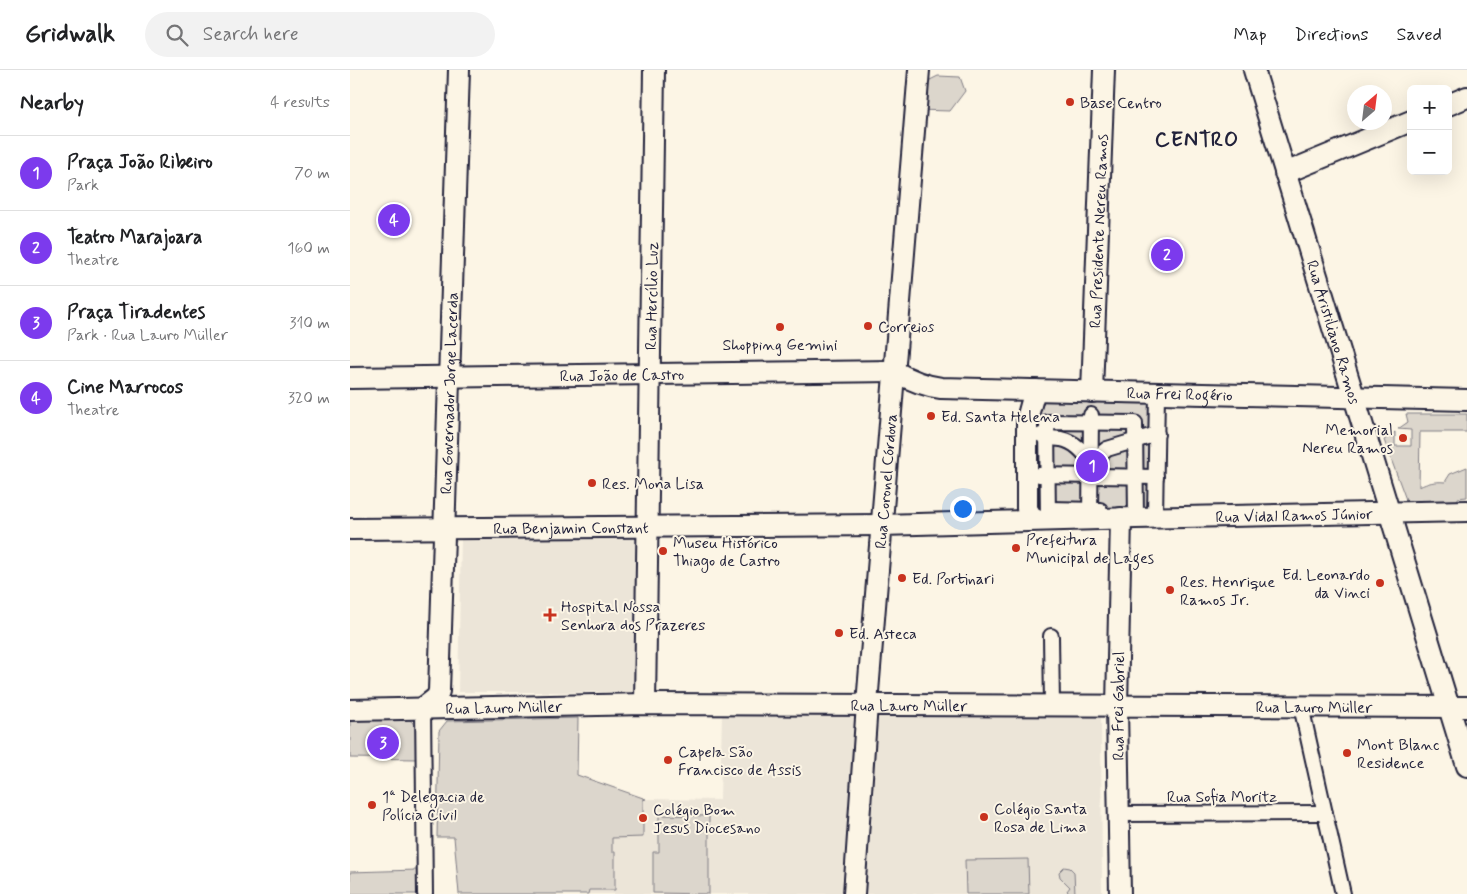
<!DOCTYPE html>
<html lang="en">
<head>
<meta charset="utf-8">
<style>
  body { margin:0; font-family:Mynerve,sans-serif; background:#f2f2f2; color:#202124 }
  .controls { position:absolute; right:15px; top:15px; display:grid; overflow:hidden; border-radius:8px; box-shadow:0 5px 20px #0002 }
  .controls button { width:45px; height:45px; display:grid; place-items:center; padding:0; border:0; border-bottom:1px solid #e0e0e0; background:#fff; color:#202124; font:25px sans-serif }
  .compass { position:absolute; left:997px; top:15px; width:45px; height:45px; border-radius:50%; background:#fff; box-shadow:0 5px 20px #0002; rotate:28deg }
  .you { position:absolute; left:612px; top:438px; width:18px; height:18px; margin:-12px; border:4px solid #fff; border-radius:50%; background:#1a73e8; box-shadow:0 0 0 8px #1a73e833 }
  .badge { display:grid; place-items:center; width:32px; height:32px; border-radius:50%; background:#7c3aed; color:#fff; font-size:16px; font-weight:700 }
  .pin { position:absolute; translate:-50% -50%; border:2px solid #fff; box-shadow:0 1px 5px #0006 }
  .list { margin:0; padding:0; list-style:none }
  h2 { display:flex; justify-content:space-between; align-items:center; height:65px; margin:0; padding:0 20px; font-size:21px }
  h2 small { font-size:16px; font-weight:400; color:#757577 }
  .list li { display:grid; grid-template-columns:32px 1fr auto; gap:15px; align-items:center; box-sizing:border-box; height:75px; padding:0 20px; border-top:1px solid #e0e0e0 }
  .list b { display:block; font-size:19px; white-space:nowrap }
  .list p { margin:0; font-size:16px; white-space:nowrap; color:#757577 }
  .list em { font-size:16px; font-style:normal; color:#757577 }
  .icon { flex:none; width:28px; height:28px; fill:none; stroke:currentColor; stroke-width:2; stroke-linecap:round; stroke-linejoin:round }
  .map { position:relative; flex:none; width:1117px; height:824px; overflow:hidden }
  header { display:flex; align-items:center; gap:30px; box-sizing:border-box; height:70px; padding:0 25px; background:#fff; border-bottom:1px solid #e0e0e0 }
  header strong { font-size:24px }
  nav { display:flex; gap:28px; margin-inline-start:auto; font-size:18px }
  .search { width:350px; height:45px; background:#f2f2f2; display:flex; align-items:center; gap:12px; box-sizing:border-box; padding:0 18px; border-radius:28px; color:#757577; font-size:19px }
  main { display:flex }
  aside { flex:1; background:#fff }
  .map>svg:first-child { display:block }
</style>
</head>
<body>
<header>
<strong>Gridwalk</strong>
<div class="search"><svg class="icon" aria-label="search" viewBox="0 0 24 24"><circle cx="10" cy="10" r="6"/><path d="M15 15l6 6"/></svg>Search here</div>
<nav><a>Map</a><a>Directions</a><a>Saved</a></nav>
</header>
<main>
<aside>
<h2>Nearby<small>4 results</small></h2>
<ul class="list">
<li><span class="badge">1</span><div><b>Praça João Ribeiro</b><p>Park</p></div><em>70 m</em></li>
<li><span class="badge">2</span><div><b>Teatro Marajoara</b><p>Theatre</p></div><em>160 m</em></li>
<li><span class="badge">3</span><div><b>Praça Tiradentes</b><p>Park · Rua Lauro Müller</p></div><em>310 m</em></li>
<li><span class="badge">4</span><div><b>Cine Marrocos</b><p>Theatre</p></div><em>320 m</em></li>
</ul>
</aside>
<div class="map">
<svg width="1117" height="824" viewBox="0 0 1117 824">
  <rect width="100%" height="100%" fill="#fcf5e5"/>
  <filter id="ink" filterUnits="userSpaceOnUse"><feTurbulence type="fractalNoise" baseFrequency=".02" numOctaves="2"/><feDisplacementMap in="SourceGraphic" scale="10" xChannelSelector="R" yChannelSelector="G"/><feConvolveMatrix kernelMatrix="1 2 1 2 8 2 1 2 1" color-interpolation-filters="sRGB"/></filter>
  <g filter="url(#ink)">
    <g fill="#ece5d8">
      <path d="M 111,467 L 290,468 L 290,622 L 108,622 Z"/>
      <path d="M 372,643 L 505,644 L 493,824 L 109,824 L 104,767 L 87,767 L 89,661 L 97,651 L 228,648 L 227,705 L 296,729 L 370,730 Z"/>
      <path d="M 523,644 L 653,647 L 751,647 L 752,824 L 514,824 Z"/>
    </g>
    <g fill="#dcd6cc" stroke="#7f7c84">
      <path d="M 588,6 L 610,7 L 615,21 L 600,41 L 566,40 L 568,16 Z"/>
      <path d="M 685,320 L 807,323 L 805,447 L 684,450 Z"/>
      <path d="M 1056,344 L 1117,344 L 1117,362 L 1070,362 L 1069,417 C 1078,413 1084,411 1095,412 L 1100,404 L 1117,397 L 1117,427 L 1108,428 L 1108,434 L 1058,435 L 1034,370 L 1045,362 L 1045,376 L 1061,376 L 1061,360 L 1048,359 L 1058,352 Z"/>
      <path d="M 0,647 L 57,648 C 71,656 67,674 67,689 L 0,688 Z"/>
      <path d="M 228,648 L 227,705 L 296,729 L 293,730 L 293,767 L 262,768 L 262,782 L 265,782 L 265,820 L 239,820 L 238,824 L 109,824 L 104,767 L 87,767 L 89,661 L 97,651 Z"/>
      <path d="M 309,745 L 359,746 L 359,824 L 303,823 L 303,782 L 309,782 Z"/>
      <path d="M 678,789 L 679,824 L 616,824 L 615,790 Z"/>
      <path d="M 714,797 L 720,798 L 724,802 L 725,824 L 720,824 L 717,821 L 720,817 L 710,807 L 709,802 Z"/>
      <path d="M 67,800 L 67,824 L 0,824 L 0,802 Z"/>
    </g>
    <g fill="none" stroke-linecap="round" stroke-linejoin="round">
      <g stroke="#22223b" stroke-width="18">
        <g id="street">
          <path d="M 691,365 C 698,369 704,368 711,369 C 725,372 733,381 741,392 L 757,379 L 807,364"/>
          <path d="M 689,405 L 806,407"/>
          <path d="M 698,439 L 750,440"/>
          <path d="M 805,447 L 807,323"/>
          <path d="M 740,449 L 741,345"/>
          <path d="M 698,450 L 697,352 L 785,353 L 786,448"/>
          <path d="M 701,566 L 702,635"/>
          <path d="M 951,636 L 993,824"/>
          <path d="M 73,638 L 75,824"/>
          <path d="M 769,744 L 975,743"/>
        </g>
      </g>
      <g stroke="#22223b" stroke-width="24">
        <g id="secondary">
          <path id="s1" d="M 904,0 L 1117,696"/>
          <path d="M 1098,35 L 1117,27"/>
          <path d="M 935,103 L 1061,51"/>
          <path id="s2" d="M 544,301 C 560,310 574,316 591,318 L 1117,330"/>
          <path id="s3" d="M 0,308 L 544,301"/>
          <path id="s4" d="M 742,322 L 754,0"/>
          <path d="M 684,450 L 677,439 L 677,349 L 685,320"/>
          <path id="s5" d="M 0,459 L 532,455 L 786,448 L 1117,441"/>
          <path id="s6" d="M 295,634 L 304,0"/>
          <path id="s7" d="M 73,638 L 87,627 L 89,621 L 109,0"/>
          <path id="s8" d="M 0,640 L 295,634 L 1117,637"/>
          <path id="s9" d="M 504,824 L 517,634 L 569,0"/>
          <path id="s10" d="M 770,824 L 767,636 L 771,448"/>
        </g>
      </g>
      <use href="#street" stroke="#fcf5e5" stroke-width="14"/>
      <use href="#secondary" stroke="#fcf5e5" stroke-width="20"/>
    </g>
  </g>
  <g fill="#c8321e" stroke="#fcf5e5" stroke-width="2">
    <circle cx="720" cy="32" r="5"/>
    <circle cx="518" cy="256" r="5"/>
    <circle cx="430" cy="257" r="5"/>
    <circle cx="581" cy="346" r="5"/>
    <circle cx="1053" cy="368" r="5"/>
    <circle cx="242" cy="413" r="5"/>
    <circle cx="666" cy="478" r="5"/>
    <circle cx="313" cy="481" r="5"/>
    <circle cx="552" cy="508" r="5"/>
    <circle cx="1030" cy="513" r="5"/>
    <circle cx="820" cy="520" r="5"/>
    <path d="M197.5 537.5h5v5h5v5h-5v5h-5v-5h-5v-5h5z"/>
    <circle cx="489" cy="563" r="5"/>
    <circle cx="997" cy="683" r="5"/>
    <circle cx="318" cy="690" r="5"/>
    <circle cx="22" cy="735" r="5"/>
    <circle cx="634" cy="747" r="5"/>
    <circle cx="293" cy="748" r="5"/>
  </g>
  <g text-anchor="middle" stroke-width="4" stroke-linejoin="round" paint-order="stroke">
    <g font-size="16" fill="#22223b" stroke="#fcf5e5" text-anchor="start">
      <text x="730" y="38">Base Centro</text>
      <text x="528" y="262">Correios</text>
      <text x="430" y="280" text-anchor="middle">Shopping Gemini</text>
      <text x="591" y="352">Ed. Santa Helena</text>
      <text x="1043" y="365" text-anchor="end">Memorial<tspan x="1043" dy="18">Nereu Ramos</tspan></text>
      <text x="252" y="419">Res. Mona Lisa</text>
      <text x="676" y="475">Prefeitura<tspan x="676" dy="18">Municipal de Lages</tspan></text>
      <text x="323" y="478">Museu Histórico<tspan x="323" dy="18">Thiago de Castro</tspan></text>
      <text x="1020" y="510" text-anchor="end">Ed. Leonardo<tspan x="1020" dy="18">da Vinci</tspan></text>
      <text x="562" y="514">Ed. Portinari</text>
      <text x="830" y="517">Res. Henrique<tspan x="830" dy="18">Ramos Jr.</tspan></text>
      <text x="211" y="542">Hospital Nossa<tspan x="211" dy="18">Senhora dos Prazeres</tspan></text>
      <text x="499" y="569">Ed. Asteca</text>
      <text x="1007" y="680">Mont Blanc<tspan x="1007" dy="18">Residence</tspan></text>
      <text x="328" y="687">Capela São<tspan x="328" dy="18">Francisco de Assis</tspan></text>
      <text x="32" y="732">1ª Delegacia de<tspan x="32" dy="18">Polícia Civil</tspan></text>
      <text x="644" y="744">Colégio Santa<tspan x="644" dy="18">Rosa de Lima</tspan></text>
      <text x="303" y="745">Colégio Bom<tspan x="303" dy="18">Jesus Diocesano</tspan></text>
    </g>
    <g font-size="16" fill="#22223b" stroke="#fcf5e5">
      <text dy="6" stroke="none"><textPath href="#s4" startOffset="161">Rua Presidente Nereu Ramos</textPath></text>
      <text dy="6" stroke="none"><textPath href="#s6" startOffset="408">Rua Hercílio Luz</textPath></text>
      <text dy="6" stroke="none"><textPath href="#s1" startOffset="274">Rua Aristiliano Ramos</textPath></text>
      <text dy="6" stroke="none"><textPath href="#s3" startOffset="272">Rua João de Castro</textPath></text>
      <text dy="6" stroke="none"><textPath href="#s7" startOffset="322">Rua Governador Jorge Lacerda</textPath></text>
      <text dy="6" stroke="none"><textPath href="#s2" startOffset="289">Rua Frei Rogério</textPath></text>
      <text dy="6" stroke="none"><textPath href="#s9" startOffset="414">Rua Coronel Córdova</textPath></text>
      <text dy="6" stroke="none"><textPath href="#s5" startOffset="944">Rua Vidal Ramos Júnior</textPath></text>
      <text dy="6" stroke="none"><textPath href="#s5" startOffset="221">Rua Benjamin Constant</textPath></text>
      <text dy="6" stroke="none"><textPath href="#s8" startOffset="559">Rua Lauro Müller</textPath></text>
      <text dy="6" stroke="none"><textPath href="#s8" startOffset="154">Rua Lauro Müller</textPath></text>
      <text dy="6" stroke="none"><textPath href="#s10" startOffset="188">Rua Frei Gabriel</textPath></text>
      <text dy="6" stroke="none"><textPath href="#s8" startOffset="964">Rua Lauro Müller</textPath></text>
      <text x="872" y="732">Rua Sofia Moritz</text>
    </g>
    <g font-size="21" font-weight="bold" letter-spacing="1" fill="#22223b" stroke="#fcf5e5">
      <text x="847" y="76">CENTRO</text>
    </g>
  </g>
</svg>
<div class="controls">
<button>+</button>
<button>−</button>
</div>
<svg class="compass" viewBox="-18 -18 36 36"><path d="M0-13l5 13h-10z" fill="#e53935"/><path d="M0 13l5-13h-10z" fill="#757577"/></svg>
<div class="you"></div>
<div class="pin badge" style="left:742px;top:396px">1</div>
<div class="pin badge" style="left:817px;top:185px">2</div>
<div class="pin badge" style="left:33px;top:673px">3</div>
<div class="pin badge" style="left:44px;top:150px">4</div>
</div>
</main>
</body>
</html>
